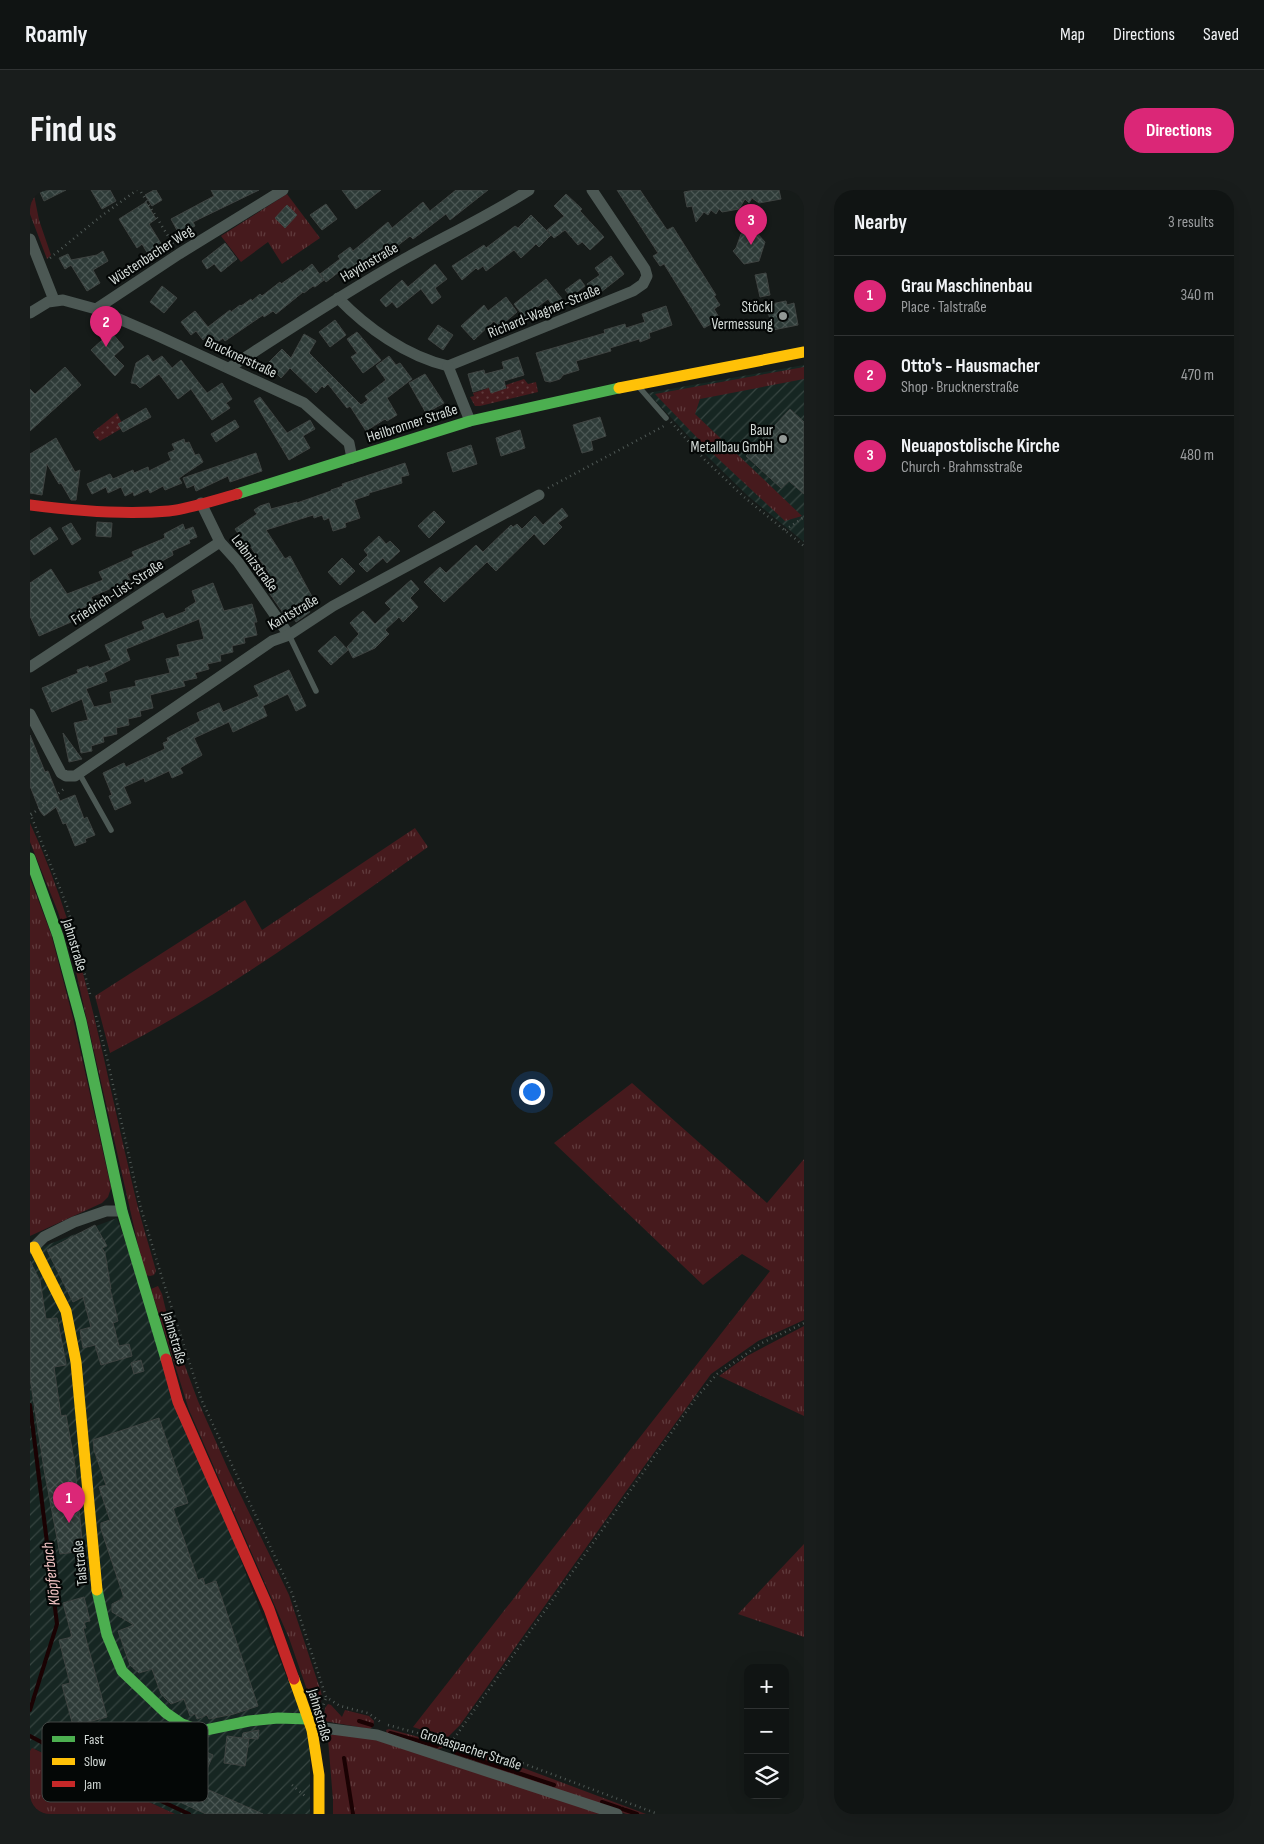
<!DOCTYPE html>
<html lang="en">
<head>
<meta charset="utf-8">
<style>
  body { margin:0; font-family:"Sofia Sans Condensed",sans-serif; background:#191d1c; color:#f1f3f6 }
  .controls { position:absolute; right:15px; bottom:15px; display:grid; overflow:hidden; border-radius:10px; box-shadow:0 5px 20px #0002 }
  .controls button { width:45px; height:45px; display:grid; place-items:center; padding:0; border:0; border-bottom:1px solid #303333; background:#101413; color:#f1f3f6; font:25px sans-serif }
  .you { position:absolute; left:501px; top:901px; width:18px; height:18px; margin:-12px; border:4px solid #fff; border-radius:50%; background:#1a73e8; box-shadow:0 0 0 8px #1a73e833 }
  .badge { display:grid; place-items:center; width:32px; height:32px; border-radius:50%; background:#db2777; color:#fff; font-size:16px; font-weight:700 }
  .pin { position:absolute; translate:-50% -41px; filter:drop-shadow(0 1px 2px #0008) }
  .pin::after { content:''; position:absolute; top:26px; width:18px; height:15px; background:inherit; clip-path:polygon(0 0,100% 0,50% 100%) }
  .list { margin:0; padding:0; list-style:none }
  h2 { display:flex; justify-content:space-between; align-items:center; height:65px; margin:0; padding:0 20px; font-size:21px }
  h2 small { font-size:16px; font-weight:400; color:#9c9ea0 }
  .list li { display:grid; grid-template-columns:32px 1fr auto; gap:15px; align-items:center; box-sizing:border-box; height:80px; padding:0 20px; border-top:1px solid #303333 }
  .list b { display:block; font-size:19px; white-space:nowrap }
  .list p { margin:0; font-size:16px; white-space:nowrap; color:#9c9ea0 }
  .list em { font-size:16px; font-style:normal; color:#9c9ea0 }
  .icon { flex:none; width:28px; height:28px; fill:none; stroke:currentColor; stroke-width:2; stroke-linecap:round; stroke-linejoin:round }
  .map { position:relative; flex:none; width:774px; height:1624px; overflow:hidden; border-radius:20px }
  header { display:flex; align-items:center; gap:30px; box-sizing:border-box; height:70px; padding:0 25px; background:#101413; border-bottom:1px solid #303333 }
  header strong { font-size:24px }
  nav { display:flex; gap:28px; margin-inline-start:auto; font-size:18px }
  .intro { display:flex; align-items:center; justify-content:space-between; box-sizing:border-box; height:120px; padding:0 30px }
  h1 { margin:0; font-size:35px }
  .button { padding:12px 22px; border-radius:20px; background:#db2777; color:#fff; font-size:18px; font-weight:700 }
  main { display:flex; gap:30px; padding:0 30px }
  aside { flex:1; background:#101413; border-radius:20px; box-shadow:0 5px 20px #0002 }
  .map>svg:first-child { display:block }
</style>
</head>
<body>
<header>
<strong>Roamly</strong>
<nav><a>Map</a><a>Directions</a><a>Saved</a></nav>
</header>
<div class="intro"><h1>Find us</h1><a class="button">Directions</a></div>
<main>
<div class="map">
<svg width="774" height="1624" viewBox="0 0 774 1624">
  <defs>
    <pattern id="industrial-furrows" width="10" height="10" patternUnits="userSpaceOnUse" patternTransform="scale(1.25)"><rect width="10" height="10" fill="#162622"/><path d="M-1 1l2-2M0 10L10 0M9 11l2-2" fill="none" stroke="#374541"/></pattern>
    <pattern id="grass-tufts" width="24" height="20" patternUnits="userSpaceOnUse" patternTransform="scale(1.25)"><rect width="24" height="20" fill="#461a1d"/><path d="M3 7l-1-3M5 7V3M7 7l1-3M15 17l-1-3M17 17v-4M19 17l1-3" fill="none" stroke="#603b3d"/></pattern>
    <pattern id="garden-dots" width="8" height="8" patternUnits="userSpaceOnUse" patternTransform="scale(1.25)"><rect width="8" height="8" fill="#461a1d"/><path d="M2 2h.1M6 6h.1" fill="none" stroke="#603b3d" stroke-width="1.8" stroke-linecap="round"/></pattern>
    <pattern id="building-cross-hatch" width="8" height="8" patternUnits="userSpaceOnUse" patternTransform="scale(1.25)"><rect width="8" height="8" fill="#2e3b38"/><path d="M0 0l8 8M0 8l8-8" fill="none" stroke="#4b5754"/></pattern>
  </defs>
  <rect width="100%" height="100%" fill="#161b19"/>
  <g fill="url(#industrial-furrows)">
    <path d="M 774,175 L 774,352 L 718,306 L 678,267 L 618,203 Z"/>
    <path d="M 87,1028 L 214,1379 L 280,1546 L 280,1624 L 145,1624 L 3,1558 L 0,1561 L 0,1060 L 9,1058 Z"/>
  </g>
  <g fill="url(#grass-tufts)">
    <path d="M 0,0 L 3,0 L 9,30 L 21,65 L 17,69 L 0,24 Z"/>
    <path d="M 257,4 L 290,48 L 252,74 L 238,52 L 211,72 L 191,46 Z"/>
    <path d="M 774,177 L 774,189 L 670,209 L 665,224 L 772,326 L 755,331 L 681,262 L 625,204 Z"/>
    <path d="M 0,633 C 54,749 74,877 104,1001 C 110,1028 119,1054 126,1081 L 124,1085 L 120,1086 L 115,1085 L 114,1081 L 46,782 L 28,722 L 0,652 Z"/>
    <path d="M 385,638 L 398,657 C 295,730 193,805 80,863 L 65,806 L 215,710 L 232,740 Z"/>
    <path d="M 0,688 L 21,744 L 43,828 L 81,998 L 78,1007 L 72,1013 L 0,1046 Z"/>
    <path d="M 602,893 L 737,1013 L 774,969 L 774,1130 L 728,1151 L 681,1184 L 602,1293 L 430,1535 L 417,1548 L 383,1537 L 740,1081 L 712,1064 L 673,1095 L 524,953 Z"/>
    <path d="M 128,1096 L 132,1104 L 139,1133 L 168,1211 L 198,1279 L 259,1405 L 291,1502 L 292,1507 L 288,1523 L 285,1523 L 259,1448 L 159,1220 L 121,1099 Z"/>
    <path d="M 774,1136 L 774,1226 L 689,1186 L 717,1166 Z"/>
    <path d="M 774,1354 L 774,1447 L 708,1424 Z"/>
    <path d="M 298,1514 L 301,1515 L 312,1527 L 315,1520 L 339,1526 L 344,1531 L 343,1536 L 340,1539 L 294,1531 L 295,1518 Z"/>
    <path d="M 359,1539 L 411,1553 L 413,1555 L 412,1558 L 408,1559 L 357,1544 L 356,1540 Z"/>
    <path d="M 311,1544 L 331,1546 L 412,1568 L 572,1624 L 303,1624 L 303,1610 L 298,1549 L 301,1545 Z"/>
    <path d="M 425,1557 L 456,1564 L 616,1624 L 596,1624 L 424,1564 L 422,1561 Z"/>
    <path d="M 2,1558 L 145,1624 L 0,1624 L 0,1561 Z"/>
  </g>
  <g fill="url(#garden-dots)">
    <path d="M 494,189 L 498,194 L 506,192 L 508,202 L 450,216 L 445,216 L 440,207 L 444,206 L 443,203 L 465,196 L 471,200 L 477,198 L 476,195 Z"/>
    <path d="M 87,223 L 94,237 L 70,251 L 65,247 L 63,242 Z"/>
  </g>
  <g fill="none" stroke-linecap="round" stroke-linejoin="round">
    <g stroke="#1a0203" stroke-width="4">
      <path d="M 0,1215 L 27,1434 L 0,1520"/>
      <path d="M 329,1531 L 342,1535"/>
      <path d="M 360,1543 L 407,1556"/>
      <path d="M 0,1546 L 56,1576 L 159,1624"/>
      <path d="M 425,1562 L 524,1595"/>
      <path d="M 314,1568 L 323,1624"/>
      <path d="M 572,1612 L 607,1624"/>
    </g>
  </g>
  <g fill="url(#building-cross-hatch)" stroke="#3f4442" fill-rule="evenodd">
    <path d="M 9,0 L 36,0 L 14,11 Z"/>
    <path d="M 61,0 L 80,0 L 86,11 L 72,19 Z"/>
    <path d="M 124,0 L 126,0 L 132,10 L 122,16 L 115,5 Z"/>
    <path d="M 181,0 L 229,0 L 163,32 L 165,36 L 149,44 L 141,29 L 184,6 Z"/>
    <path d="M 312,0 L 351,0 L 326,19 Z"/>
    <path d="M 426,0 L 458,0 L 420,30 L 416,24 L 383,49 L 380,46 L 353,67 L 349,61 L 314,88 L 309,82 L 296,92 L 290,84 L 310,69 L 308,66 L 320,57 L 323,61 L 358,32 L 362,38 L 393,12 L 400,21 Z"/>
    <path d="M 587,0 L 610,0 L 637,40 L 643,37 L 686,105 L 684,106 L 690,115 L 684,119 L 690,129 L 674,138 L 634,74 L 630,76 L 623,66 L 628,63 Z"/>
    <path d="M 664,0 L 749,0 L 751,9 L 729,13 L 722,8 L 719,13 L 715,9 L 709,19 L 692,22 L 689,19 L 686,24 L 681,20 L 678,25 L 674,22 L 666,32 L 662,16 L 657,17 L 654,2 Z"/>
    <path d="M 536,4 L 552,19 L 550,21 L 574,47 L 560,60 L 552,52 L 548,55 L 535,40 L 524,48 L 517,40 L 534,26 L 524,16 Z"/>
    <path d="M 116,12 L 126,29 L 119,34 L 132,55 L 118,64 L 112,54 L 107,58 L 89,29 Z"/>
    <path d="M 296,14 L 307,29 L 292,40 L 280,25 Z"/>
    <path d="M 257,15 L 267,25 L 255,38 L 245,28 Z"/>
    <path d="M 501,25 L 521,45 L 509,57 L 506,54 L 491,68 L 484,60 L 456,81 L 453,76 L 448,80 L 446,78 L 432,90 L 422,76 L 454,55 L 456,58 L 485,36 L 488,38 Z"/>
    <path d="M 725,41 L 735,52 L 729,71 L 714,74 L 703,61 L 706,58 L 711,44 Z"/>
    <path d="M 195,53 L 207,69 L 191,82 L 184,74 L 177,79 L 172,71 Z"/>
    <path d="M 73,61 L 78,71 L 63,80 L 70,93 L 57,101 L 41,75 L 35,79 L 29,68 L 38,64 L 41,70 L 67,65 Z"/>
    <path d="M 581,66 L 594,84 L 571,102 L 568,99 L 563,103 L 557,94 L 570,85 L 565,78 Z"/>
    <path d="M 282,74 L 294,90 L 285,97 L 283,96 L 274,103 L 273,102 L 246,124 L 243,121 L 234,127 L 233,125 L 195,151 L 193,148 L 184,155 L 178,146 L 173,150 L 166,141 L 161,145 L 151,132 L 165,121 L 178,137 L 200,120 L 201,122 L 210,115 L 211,116 L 221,109 L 222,111 L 230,104 L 232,106 L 250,92 L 251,94 L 271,80 L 272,82 Z"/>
    <path d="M 405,74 L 417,89 L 405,98 L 411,107 L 402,114 L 391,99 L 367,118 L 362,112 L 356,117 L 350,110 L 372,90 L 378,97 Z"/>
    <path d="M 736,83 L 740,105 L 730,107 L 725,85 Z"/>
    <path d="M 516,89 L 533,110 L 523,116 L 518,109 L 494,127 L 484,114 Z"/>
    <path d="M 550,89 L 555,96 L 541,107 L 535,100 Z"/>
    <path d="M 132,96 L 147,108 L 134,123 L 120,112 Z"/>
    <path d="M 476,107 L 487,122 L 469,137 L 464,131 L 444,150 L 431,136 L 454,115 L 458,121 Z"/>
    <path d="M 756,111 L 757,115 L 764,113 L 768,135 L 743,140 L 736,115 Z"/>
    <path d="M 636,116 L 642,135 L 619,143 L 620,148 L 610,152 L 609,149 L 580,158 L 581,161 L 546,171 L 549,180 L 533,185 L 530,189 L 520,192 L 515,191 L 506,163 L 575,143 L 574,140 L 595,134 L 596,138 L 615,132 L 612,124 Z"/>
    <path d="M 305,130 L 316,145 L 300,157 L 289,142 Z"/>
    <path d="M 408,135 L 423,145 L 413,160 L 398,149 Z"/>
    <path d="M 81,142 L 94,157 L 84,166 L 94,176 L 85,186 L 61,160 Z"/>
    <path d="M 327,142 L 351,170 L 333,183 L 321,167 L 327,163 L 317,149 Z"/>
    <path d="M 274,144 L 286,151 L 279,163 L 331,215 L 338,210 L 335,206 L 356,190 L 346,176 L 359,166 L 366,175 L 370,173 L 382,189 L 357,208 L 367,225 L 357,231 L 355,229 L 336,241 L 320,216 L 317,218 L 298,194 L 294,198 L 292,196 L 286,203 L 260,178 L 251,188 L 237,174 L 252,159 L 261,168 Z"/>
    <path d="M 118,165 L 123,172 L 132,166 L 142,178 L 151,170 L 177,203 L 192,193 L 202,209 L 196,213 L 200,218 L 182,230 L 161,199 L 148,209 L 129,184 L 110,198 L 106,194 L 101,193 L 106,173 Z"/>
    <path d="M 488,167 L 494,185 L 474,191 L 476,198 L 461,203 L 459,197 L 443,202 L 438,184 L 454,180 L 455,184 L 474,179 L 472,172 Z"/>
    <path d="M 35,177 L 51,195 L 0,241 L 0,199 L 5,204 Z"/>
    <path d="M 395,184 L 414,213 L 396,223 L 379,193 Z"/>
    <path d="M 230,207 L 257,243 L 280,230 L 285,239 L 273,246 L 280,258 L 259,270 L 224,211 Z"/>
    <path d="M 116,218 L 121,227 L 93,242 L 88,234 Z"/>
    <path d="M 760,219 L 774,232 L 774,304 L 759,291 L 751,298 L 716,266 Z"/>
    <path d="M 570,227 L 576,246 L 561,251 L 563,260 L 552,263 L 543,235 Z"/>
    <path d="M 205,230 L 209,237 L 186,252 L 181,244 Z"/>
    <path d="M 490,240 L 495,258 L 471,266 L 466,248 Z"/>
    <path d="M 26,248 L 45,282 L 50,280 L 46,310 L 41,310 L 31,293 L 29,294 L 17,274 L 12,305 L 0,303 L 0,264 Z"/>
    <path d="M 154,249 L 155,253 L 159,252 L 165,265 L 169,264 L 173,272 L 149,288 L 152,293 L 135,300 L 133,296 L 120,303 L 118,299 L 104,306 L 103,302 L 95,306 L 91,297 L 78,303 L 76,297 L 62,304 L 57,294 L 80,284 L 83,289 L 103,280 L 104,283 L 118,277 L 119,281 L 141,270 L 138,263 L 145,260 L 142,254 Z"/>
    <path d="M 441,255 L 447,274 L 423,282 L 417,263 Z"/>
    <path d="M 226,263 L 232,281 L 200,292 L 198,286 L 166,301 L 164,295 L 157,298 L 153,288 Z"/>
    <path d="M 375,273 L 379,285 L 371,287 L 372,293 L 339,303 L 339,305 L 324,310 L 330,328 L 315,333 L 316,337 L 303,341 L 299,328 L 294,330 L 292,325 L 284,328 L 283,325 L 236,340 L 255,369 L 260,366 L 285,412 L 277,418 L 280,422 L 266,432 L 263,427 L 258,430 L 229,388 L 238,382 L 220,356 L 218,358 L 205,339 L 227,324 L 224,320 L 230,316 L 239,313 L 241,319 L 267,312 L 267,313 L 301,301 L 301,300 L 313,296 L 312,294 Z"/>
    <path d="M 532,318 L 538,326 L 528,333 L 532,337 L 514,355 L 504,344 L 466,381 L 457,372 L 414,412 L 394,392 L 410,377 L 416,383 L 446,355 L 453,362 L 481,335 L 483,337 L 487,334 L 492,339 L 505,326 L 513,335 Z"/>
    <path d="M 404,321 L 415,332 L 399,348 L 388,336 Z"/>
    <path d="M 67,332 L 82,333 L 81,347 L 66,346 Z"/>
    <path d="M 41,333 L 51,349 L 42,355 L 32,338 Z"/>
    <path d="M 153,334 L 155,340 L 163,337 L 167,347 L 159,350 L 160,353 L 142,361 L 143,365 L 132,371 L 97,384 L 100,390 L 61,407 L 64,414 L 45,421 L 48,429 L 9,446 L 0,426 L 0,393 L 21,379 L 37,404 L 73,390 L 69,382 L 104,366 L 102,362 L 135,348 L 134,344 Z"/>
    <path d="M 20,337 L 28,349 L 4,365 L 0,359 L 0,351 Z"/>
    <path d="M 349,346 L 356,354 L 360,351 L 370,361 L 357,373 L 353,368 L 337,382 L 329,374 L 338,365 L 334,360 Z"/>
    <path d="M 312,368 L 325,381 L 310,395 L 298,382 Z"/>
    <path d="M 381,390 L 389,399 L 380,408 L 388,417 L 373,432 L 369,427 L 355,440 L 359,444 L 345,458 L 323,468 L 317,457 L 329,444 L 320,433 L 333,421 L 345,434 L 361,419 L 355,413 Z"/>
    <path d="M 183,393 L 194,421 L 222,414 L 227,432 L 224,432 L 227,445 L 214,448 L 215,453 L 202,456 L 203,462 L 190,465 L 191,471 L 177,474 L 179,479 L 165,483 L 167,488 L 153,491 L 155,496 L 120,505 L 123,518 L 110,521 L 111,526 L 98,529 L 99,535 L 86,538 L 87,544 L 73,547 L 74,552 L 61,556 L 62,561 L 51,563 L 44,533 L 58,530 L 52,509 L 22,522 L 12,498 L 48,483 L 47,480 L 58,476 L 59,478 L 81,470 L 75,455 L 115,439 L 112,432 L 133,423 L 136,429 L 156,421 L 155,419 L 166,412 L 162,401 ZM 169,429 L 174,449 L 147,455 L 150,466 L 136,469 L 140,483 L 105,491 L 106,496 L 80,502 L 82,513 L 64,517 L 56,499 L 77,491 L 74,483 L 100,470 L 96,459 Z"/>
    <path d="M 305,446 L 318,460 L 301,475 L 288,461 Z"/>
    <path d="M 259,480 L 276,516 L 266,521 L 258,504 L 233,516 L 237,526 L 203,542 L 199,532 L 164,548 L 172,565 L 150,578 L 153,583 L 142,588 L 139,581 L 115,592 L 114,588 L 94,597 L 101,613 L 85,620 L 79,606 L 82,605 L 73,583 L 94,573 L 96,577 L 135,559 L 133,553 L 138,551 L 137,548 L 170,531 L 167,523 L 189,513 L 193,522 L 229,506 L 224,496 Z"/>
    <path d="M 33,543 L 52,569 L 39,572 Z"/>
    <path d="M 0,545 L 15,582 L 18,581 L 30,611 L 45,605 L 54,629 L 57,627 L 65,645 L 55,649 L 56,652 L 45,656 L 36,633 L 33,634 L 26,617 L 14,626 L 10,621 L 0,596 Z"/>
    <path d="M 65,1035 L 77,1056 L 72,1058 L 75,1063 L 81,1099 L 80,1099 L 88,1131 L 83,1133 L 89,1156 L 99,1154 L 102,1166 L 71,1175 L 65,1155 L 53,1158 L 50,1140 L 61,1137 L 53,1107 L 43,1112 L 17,1060 Z"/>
    <path d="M 0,1071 L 10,1091 L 16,1129 L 27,1128 L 36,1173 L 36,1175 L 24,1177 L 31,1226 L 36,1225 L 45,1276 L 53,1361 L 30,1364 L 14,1279 L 0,1188 Z"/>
    <path d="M 111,1170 L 114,1181 L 104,1184 L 101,1173 Z"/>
    <path d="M 129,1228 L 158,1313 L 143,1318 L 168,1390 L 173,1388 L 175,1395 L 186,1391 L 228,1516 L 204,1524 L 179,1529 L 177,1525 L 167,1529 L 165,1524 L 160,1526 L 154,1509 L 141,1514 L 131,1504 L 122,1479 L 109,1483 L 100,1475 L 88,1441 L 104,1435 L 82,1422 L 82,1414 L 94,1408 L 71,1339 L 71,1333 L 80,1330 L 69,1297 L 76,1295 L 64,1260 L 63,1250 Z"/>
    <path d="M 54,1407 L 60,1431 L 54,1432 L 56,1438 L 53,1438 L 77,1527 L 43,1536 L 32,1495 L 40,1493 L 29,1450 L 42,1447 L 33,1413 Z"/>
    <path d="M 125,1536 L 159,1549 L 157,1553 L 183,1565 L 170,1596 L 233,1624 L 176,1624 L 141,1608 L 157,1572 L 131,1561 L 123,1580 L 119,1578 L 113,1595 L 99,1589 L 102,1584 L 89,1579 L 94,1567 L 112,1574 L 119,1557 L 117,1556 Z"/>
    <path d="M 229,1540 L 228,1549 L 214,1548 L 219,1549 L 215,1576 L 194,1573 L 197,1546 L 212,1548 L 213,1543 Z"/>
  </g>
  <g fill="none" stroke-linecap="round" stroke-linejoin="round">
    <g stroke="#505956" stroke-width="2.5" stroke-dasharray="1 4" stroke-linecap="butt">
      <path d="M 20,68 L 70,27 L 107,0 L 111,2 L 143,54"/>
      <path d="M 641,232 L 675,270 L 714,307 L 774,356"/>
      <path d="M 518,298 L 634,236"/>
      <path d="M 755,340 L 774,327"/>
      <path d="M 0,623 L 37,716 L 60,804"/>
      <path d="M 1,625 L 35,598"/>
      <path d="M 66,826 L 77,868 L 110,1015 L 133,1091 L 172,1211 L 262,1403 L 296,1507 L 310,1516 L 338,1523 L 352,1533"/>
      <path d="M 290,1524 L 296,1508"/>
      <path d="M 358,1535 L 476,1567 L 628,1624"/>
      <path d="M 418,1557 L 666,1208 L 687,1184 L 732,1153 L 774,1133"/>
      <path d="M 262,1595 L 275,1606"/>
    </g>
    <g stroke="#4c5854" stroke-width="5.5">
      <path d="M 608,196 L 636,228"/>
      <path d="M 259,445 L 286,501"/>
      <path d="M 49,583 L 81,640"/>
    </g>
    <g stroke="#4c5854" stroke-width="11">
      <path d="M 0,49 L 24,110"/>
      <path d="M 308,108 C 337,138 376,166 418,176 L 603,101 L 613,94 L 617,86 L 615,79 L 562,0"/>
      <path d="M 66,119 L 149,64 L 253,0"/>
      <path d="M 0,123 L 18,112 L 33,110 L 66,119 L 126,145 L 274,213 L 319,253 L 322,268"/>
      <path d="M 418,176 L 440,231"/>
      <path d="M 199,178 C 258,140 317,101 378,67 C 418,45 460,25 499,0"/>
      <path d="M 171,313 L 190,352 L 208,372 L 259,445"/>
      <path d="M 0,477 L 190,352"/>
      <path d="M 0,524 L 31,583 L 36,586 L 45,586 L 242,451 L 259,445 L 303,416 L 509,305"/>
      <path d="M 0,1058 L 4,1057 L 14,1047 L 44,1032 L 76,1021 L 92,1021"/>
      <path d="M 282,1540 L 294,1538 L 347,1545 L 587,1624"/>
    </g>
    <g stroke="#4caf50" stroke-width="11">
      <path d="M 207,304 L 440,231 L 589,198"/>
      <path d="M 0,668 L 28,746 L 51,831 L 92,1021 L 136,1169"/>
      <path d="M 67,1400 L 77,1445 L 92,1481 L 136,1523 L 152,1534 L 171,1541 L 219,1531 L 248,1528 L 278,1529"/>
    </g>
    <g stroke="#ffc107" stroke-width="11">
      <path d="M 589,198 L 774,162"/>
      <path d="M 4,1057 L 36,1121 L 46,1172 L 67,1400"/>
      <path d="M 264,1489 L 282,1540 L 289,1585 L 289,1624"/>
    </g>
    <g stroke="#c62828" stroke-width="11">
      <path d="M 0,315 C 46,321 93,325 139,321 C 158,319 189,309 207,304"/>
      <path d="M 136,1169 L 148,1212 L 239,1419 L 264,1489"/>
    </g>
  </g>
  <g fill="#929895" stroke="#040706" stroke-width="2">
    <circle cx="753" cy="126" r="5"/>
    <circle cx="753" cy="249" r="5"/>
  </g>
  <g text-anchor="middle" stroke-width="4.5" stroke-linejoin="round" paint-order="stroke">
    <g font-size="15" fill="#d4dbd8" stroke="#040706">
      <text transform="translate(121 65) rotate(-33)" y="5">Wüstenbacher Weg</text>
      <text transform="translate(339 72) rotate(-30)" y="5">Haydnstraße</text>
      <text transform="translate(514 121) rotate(-22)" y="5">Richard-Wagner-Straße</text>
      <text transform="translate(211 167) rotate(25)" y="5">Brucknerstraße</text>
      <text transform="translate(382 233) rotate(-18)" y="5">Heilbronner Straße</text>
      <text transform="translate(225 373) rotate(53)" y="5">Leibnizstraße</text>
      <text transform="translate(87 402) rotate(-33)" y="5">Friedrich-List-Straße</text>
      <text transform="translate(263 422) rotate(-30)" y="5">Kantstraße</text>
      <text transform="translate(45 755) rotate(73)" y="5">Jahnstraße</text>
      <text transform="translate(145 1148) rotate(74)" y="5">Jahnstraße</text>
      <text transform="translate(50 1373) rotate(-96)" y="5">Talstraße</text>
      <text transform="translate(290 1525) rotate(74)" y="5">Jahnstraße</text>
      <text transform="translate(441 1559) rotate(18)" y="5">Großaspacher Straße</text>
    </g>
    <g font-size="15" fill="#d4dbd8" stroke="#040706" text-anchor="end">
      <text x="743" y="122">Stöckl<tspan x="743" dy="17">Vermessung</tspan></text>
      <text x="743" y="245">Baur<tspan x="743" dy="17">Metallbau GmbH</tspan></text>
    </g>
    <g font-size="16" font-style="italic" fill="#f7c8c8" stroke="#040706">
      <text transform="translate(20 1384) rotate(-97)" y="6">Klöpferbach</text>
    </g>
  </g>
  <rect x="12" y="1532" width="166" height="80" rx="8" fill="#040706" stroke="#424745" stroke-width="1"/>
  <rect x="22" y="1546" width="23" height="6" fill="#4caf50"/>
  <rect x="22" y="1568" width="23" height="7" fill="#ffc107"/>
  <rect x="22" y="1591" width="23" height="6" fill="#c62828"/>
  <g font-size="14" fill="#d4dbd8">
    <text x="54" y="1554">Fast</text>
    <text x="54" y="1576">Slow</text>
    <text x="54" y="1599">Jam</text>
  </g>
</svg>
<div class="controls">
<button>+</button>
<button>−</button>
<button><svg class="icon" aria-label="layers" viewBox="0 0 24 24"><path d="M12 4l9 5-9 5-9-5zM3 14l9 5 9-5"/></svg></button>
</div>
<div class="you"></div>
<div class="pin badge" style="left:39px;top:1333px">1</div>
<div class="pin badge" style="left:76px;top:157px">2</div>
<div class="pin badge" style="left:721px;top:55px">3</div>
</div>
<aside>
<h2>Nearby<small>3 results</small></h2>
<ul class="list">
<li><span class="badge">1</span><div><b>Grau Maschinenbau</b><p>Place · Talstraße</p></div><em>340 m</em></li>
<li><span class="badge">2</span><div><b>Otto's - Hausmacher</b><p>Shop · Brucknerstraße</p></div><em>470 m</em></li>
<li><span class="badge">3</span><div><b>Neuapostolische Kirche</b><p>Church · Brahmsstraße</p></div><em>480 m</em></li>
</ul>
</aside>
</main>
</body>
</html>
